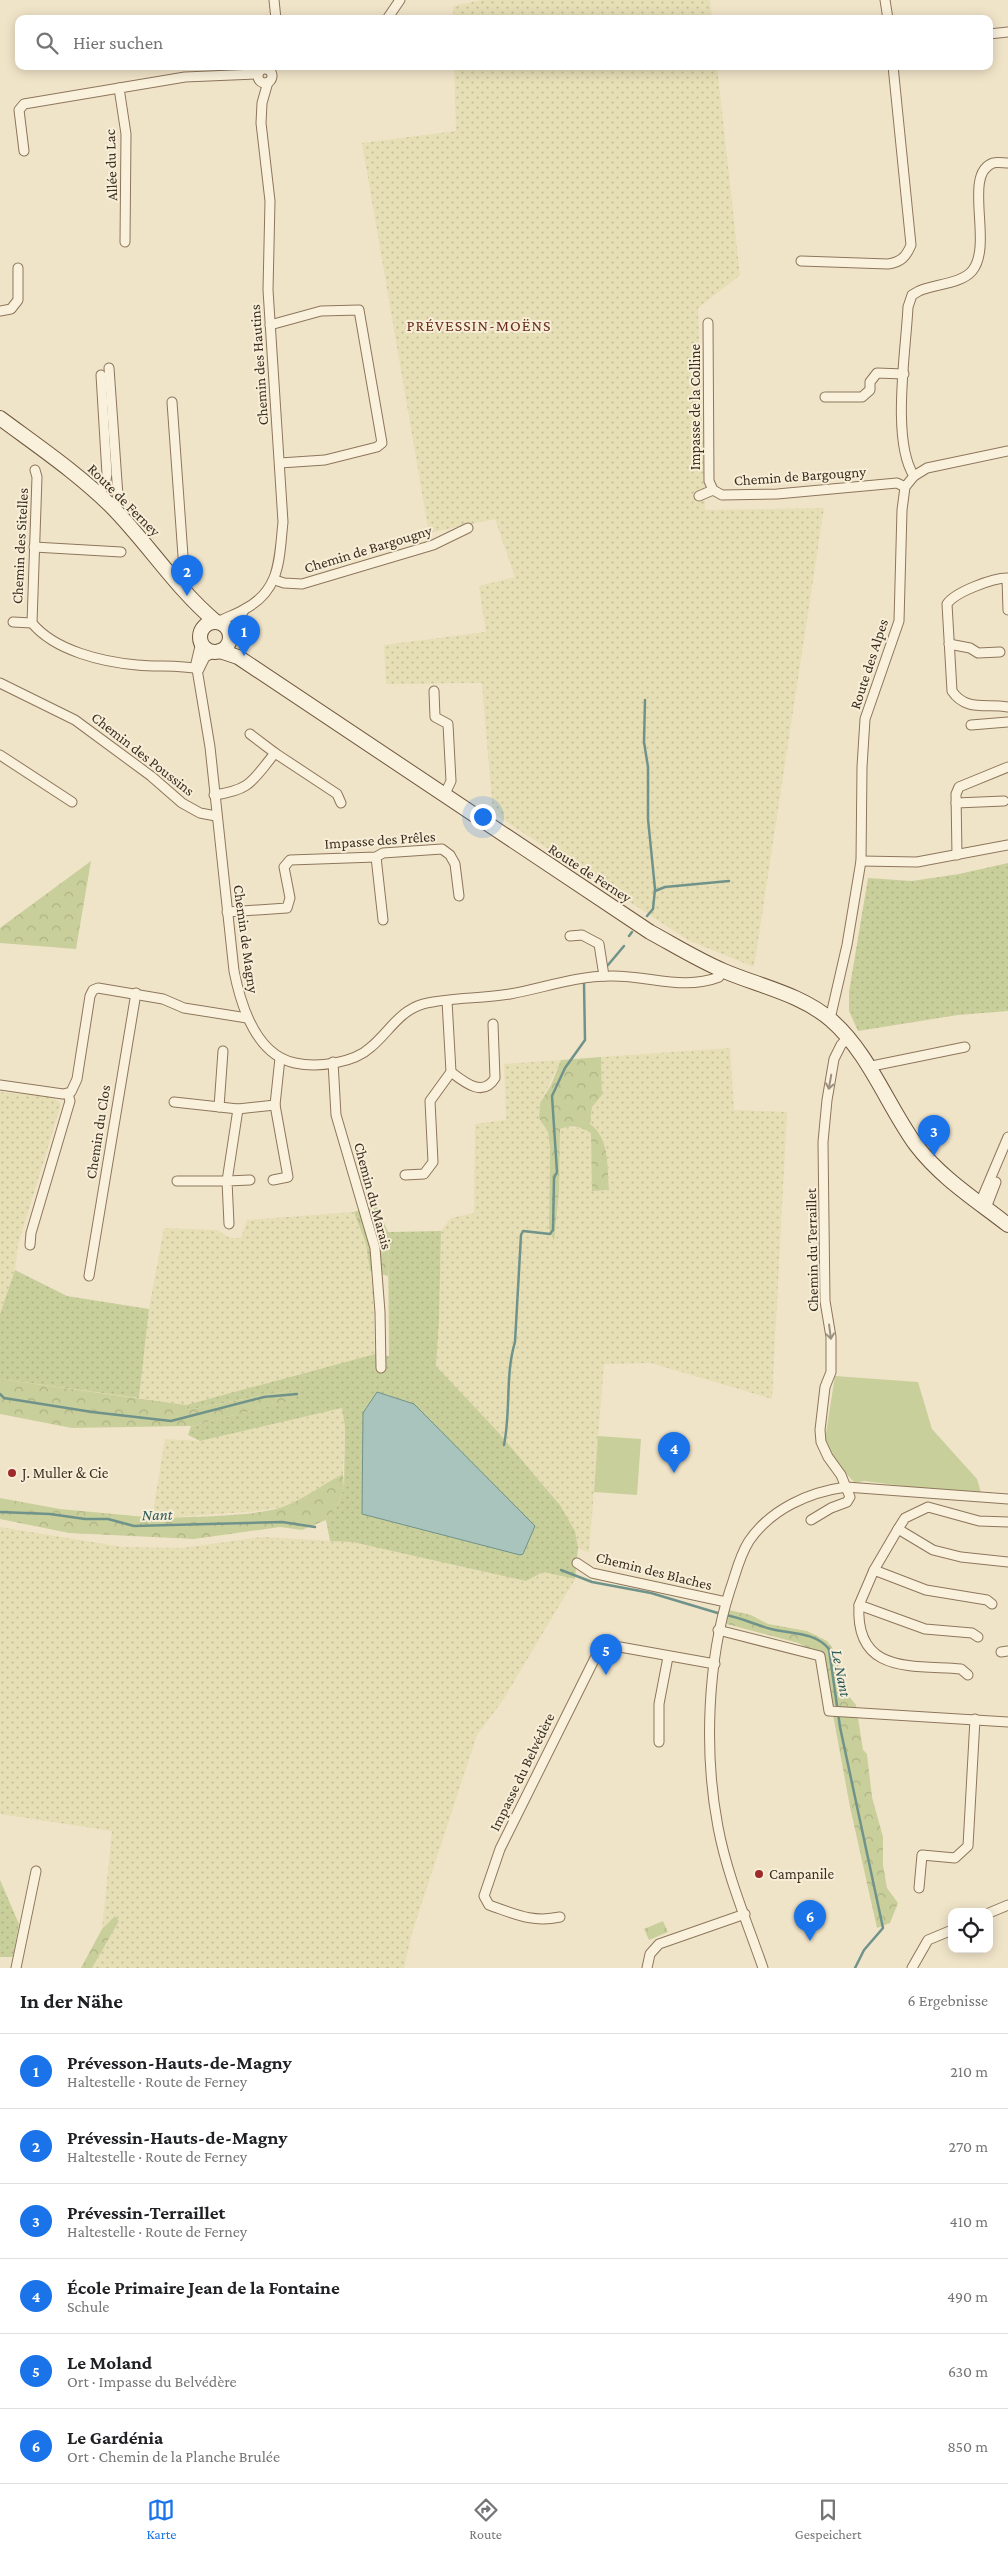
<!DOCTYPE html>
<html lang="de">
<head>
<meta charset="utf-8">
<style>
  body { margin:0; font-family:"Crimson Pro",serif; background:#f6f6f6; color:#202124 }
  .controls { position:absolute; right:15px; bottom:15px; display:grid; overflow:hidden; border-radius:10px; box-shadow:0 2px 12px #0003 }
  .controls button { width:45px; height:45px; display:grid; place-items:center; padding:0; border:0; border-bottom:1px solid #e0e0e0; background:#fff; color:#202124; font:25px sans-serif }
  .you { position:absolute; left:482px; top:816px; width:18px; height:18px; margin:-12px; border:4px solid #fff; border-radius:50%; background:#1a73e8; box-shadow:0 0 0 8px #1a73e833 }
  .badge { display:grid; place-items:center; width:32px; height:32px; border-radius:50%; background:#1a73e8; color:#fff; font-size:16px; font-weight:700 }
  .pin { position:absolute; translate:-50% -41px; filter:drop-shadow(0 1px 2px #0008) }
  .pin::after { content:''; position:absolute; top:26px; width:18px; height:15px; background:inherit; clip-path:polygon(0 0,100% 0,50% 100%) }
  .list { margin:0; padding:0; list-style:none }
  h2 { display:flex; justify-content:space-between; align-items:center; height:65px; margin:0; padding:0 20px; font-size:21px }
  h2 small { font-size:16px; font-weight:400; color:#757577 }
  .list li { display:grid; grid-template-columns:32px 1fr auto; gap:15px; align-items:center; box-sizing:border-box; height:75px; padding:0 20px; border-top:1px solid #e0e0e0 }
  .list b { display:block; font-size:19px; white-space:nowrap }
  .list p { margin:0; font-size:16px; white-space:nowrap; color:#757577 }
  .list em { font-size:16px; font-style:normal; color:#757577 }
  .icon { flex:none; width:28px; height:28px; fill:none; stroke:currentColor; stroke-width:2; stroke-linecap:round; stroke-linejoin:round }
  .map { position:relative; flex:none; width:1008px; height:1968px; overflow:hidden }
  .search { position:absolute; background:#fff; box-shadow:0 2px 12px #0003; left:15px; right:15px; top:15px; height:55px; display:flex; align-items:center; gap:12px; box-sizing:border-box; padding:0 18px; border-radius:10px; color:#757577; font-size:19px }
  .sheet { height:515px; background:#fff }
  nav { display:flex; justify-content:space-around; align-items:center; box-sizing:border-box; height:70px; border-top:1px solid #e0e0e0; background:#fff; font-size:14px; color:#757577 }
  nav a { display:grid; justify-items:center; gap:2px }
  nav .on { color:#1a73e8 }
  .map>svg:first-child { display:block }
</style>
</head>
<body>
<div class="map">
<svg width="1008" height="1968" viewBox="0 0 1008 1968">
  <defs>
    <pattern id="farmland-dots" width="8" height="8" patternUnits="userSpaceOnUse" patternTransform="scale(1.25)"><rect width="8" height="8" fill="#e6deb5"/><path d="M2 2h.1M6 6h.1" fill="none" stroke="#c6bf9b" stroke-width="1.8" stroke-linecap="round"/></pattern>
    <pattern id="grass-dots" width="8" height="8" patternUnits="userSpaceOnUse" patternTransform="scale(1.25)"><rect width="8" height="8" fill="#c9cf9b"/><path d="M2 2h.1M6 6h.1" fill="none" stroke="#aeb285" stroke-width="1.8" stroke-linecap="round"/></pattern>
    <pattern id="forest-crowns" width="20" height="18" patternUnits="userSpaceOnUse" patternTransform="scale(1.25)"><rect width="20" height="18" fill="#c9cf9b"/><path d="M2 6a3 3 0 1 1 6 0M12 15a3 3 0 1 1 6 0" fill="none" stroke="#aeb285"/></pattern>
  </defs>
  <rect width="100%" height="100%" fill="#f0e4c8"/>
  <g fill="url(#farmland-dots)">
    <path d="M 482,0 L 710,0 L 712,19 L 453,19 L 453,6 Z"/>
    <path d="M 454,66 L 717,66 L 740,275 L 698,308 L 705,510 L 824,508 L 754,967 L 688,940 L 493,813 L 482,683 L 386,684 L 384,645 L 486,632 L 479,586 L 515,577 L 495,519 L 429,533 L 362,143 L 456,131 Z"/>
    <path d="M 730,1048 L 734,1110 L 787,1112 L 772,1399 L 651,1363 L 604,1364 L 589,1553 L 578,1548 L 575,1531 L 560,1505 L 536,1476 L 436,1366 L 439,1322 L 441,1231 L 451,1218 L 474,1213 L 475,1124 L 506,1120 L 504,1064 L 561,1060 L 540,1103 L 539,1118 L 548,1132 L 550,1149 L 549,1229 L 554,1240 L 559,1192 L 560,1129 L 565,1127 L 582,1128 L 591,1133 L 593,1191 L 609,1190 L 590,1124 L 592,1107 L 602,1095 L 601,1057 Z"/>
    <path d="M 0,1092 L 53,1097 L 61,1104 L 18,1245 L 15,1270 L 0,1314 Z"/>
    <path d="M 354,1212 L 366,1244 L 373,1291 L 375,1354 L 186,1405 L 139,1398 L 149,1309 L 164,1228 L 217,1230 L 230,1238 L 241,1238 L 247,1220 Z"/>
    <path d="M 342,1408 L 345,1427 L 343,1474 L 330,1481 L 311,1494 L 283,1507 L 258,1511 L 162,1518 L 153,1512 L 165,1439 L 200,1441 Z"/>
    <path d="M 0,1527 L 123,1547 L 182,1548 L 262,1537 L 352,1542 L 525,1581 L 543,1572 L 575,1579 L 503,1700 L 477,1735 L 412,1933 L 404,1968 L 92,1968 L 119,1921 L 115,1916 L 102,1929 L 112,1831 L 0,1814 Z"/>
  </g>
  <g fill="url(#grass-dots)">
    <path d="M 1008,863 L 1008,1011 L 958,1015 L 858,1031 L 849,1011 L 849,992 L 868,878 L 912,881 L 959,874 Z"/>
    <path d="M 441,1231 L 439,1322 L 436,1366 L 498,1432 L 560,1505 L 575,1531 L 578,1548 L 575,1579 L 543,1572 L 526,1581 L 352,1542 L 330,1541 L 326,1520 L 336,1508 L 344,1488 L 345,1427 L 342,1408 L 200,1441 L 188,1435 L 191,1426 L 294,1400 L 292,1390 L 187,1410 L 186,1405 L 375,1354 L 389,1356 L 388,1232 Z"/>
    <path d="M 15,1270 L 67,1296 L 149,1309 L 139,1398 L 0,1379 L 0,1314 Z"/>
    <path d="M 0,1880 L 19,1924 L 13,1957 L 0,1957 Z"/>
  </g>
  <g fill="url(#forest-crowns)">
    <path d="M 91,861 L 76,949 L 0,943 L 0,928 Z"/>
    <path d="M 601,1057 L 602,1095 L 592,1107 L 590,1124 C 610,1138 607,1168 609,1190 L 592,1191 L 591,1133 C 582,1127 570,1124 560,1129 L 559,1192 L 554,1241 L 549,1229 L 550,1149 L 548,1132 L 539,1118 L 540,1103 L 551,1085 L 561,1060 Z"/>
    <path d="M 376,1205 L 388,1232 L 388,1276 L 370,1271 L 366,1244 L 354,1212 Z"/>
    <path d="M 0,1379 L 186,1405 L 187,1410 L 292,1390 L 295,1400 L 191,1426 L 72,1428 L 0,1414 Z"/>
    <path d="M 343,1474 L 344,1488 L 336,1508 L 326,1520 L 302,1530 L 280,1527 L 194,1539 L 69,1533 L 0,1519 L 0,1498 L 60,1509 L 146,1517 L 153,1512 L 162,1518 C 194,1516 258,1517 285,1506 C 306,1498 323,1484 343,1474 Z"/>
    <path d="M 729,1610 L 751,1615 L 768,1624 L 807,1631 L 827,1641 L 834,1650 L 848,1695 L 856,1705 L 863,1750 L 867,1754 L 872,1797 L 883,1837 L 883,1865 L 887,1888 L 898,1903 L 890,1923 L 877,1928 L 850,1807 L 822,1655 L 798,1643 L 727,1624 L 725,1621 Z"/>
    <path d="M 115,1916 L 119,1921 L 92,1968 L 81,1968 L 102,1929 Z"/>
    <path d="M 663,1921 L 668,1932 L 649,1940 L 644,1929 Z"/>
  </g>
  <g fill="#c9cf9b">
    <path d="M 835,1376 L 918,1382 L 932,1429 L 977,1479 L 982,1496 L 864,1481 L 855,1483 L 835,1462 L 825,1439 Z"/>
    <path d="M 598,1436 L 641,1439 L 637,1495 L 594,1492 Z"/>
  </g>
  <path fill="#a9c4bc" stroke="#6f938a" d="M 377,1392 L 414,1404 L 535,1526 L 523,1554 L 520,1555 L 362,1514 L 363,1413 Z"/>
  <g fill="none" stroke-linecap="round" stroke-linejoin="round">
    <g stroke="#6f938a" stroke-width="2.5">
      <path d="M 645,700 L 644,742 L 648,767 L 648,819 L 655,889 L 653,909 L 647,916"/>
      <path d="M 655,891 L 665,887 L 729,881"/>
      <path d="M 629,936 L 632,932"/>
      <path d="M 608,965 L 624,946"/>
      <path d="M 0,1394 L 4,1398 L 92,1412 L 171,1421 L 264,1397 L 297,1394"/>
      <path d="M 504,1445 C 511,1411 505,1375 515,1342 L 521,1235 L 523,1231 L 550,1234 L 553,1230 L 554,1178 L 557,1172 L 552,1096 L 565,1068 L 585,1040 L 584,983"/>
      <path d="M 0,1512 L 50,1514 L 85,1519 L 108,1519 L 134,1526 L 282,1522 L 315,1527"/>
      <path d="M 561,1570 L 592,1582 L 651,1593 L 721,1614"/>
      <path d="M 726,1615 C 742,1618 756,1625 771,1629 C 792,1634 815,1632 829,1649 L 840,1727 L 883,1928 L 864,1950 L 855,1968"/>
    </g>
    <g stroke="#8d765c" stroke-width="11">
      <g id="street">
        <path d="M 274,0 L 276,19"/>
        <path d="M 885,0 L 888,19"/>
        <path d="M 387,19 L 400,0"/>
        <path d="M 989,34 L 1008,32"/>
        <circle cx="265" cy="76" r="7"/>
        <path d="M 119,88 L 126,134 L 125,242"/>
        <path d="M 24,151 L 19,110 L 24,104 L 185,77 L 258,74"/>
        <path d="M 801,261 L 888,264 C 901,262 906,257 911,245 L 893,66"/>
        <path d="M 0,311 L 11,309 L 18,300 L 18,268"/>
        <path d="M 708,323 L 709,481 L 713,490"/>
        <path d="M 270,325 L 321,311 L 359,310 L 382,443 L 377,447 L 325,460 L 280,463"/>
        <path d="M 109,368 L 118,496 L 113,508"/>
        <path d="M 825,397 L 862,397 L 870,390 L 870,382 L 877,373 L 904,374"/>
        <path d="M 172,402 L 184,570 L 177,582"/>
        <path d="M 35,470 L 37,477 L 32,623 C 55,651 103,662 137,665 C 158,667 179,665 199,669"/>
        <path d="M 914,476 C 891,441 906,350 908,307 L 912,295 L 919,291 C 934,284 961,284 972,271 C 994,245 962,174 993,163 C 997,162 1004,163 1008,163"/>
        <path d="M 99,494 L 105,484 L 107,474 L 101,375"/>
        <path d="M 699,496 L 713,490 L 722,495 L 777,494 L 897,483 L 905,487"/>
        <path d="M 34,547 L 121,552"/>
        <path d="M 275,580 L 284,583 L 302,584 L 433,545 L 468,528"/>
        <path d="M 1008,610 L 1007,578 C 993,578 955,592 947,604 L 952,691 C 966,712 987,703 1008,707"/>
        <path d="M 13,622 L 32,623"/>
        <path d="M 218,622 C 226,617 235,615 243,610 C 281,591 279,559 283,522 L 268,290 L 270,201 L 261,123 L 262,103 L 268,82"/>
        <path d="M 230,635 L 244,610"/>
        <path d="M 201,642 L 196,663 L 210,747 L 234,971 C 241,1006 256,1055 295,1063 C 318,1068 354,1063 371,1047 C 389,1032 399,1011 423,1004 C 451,997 481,999 510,994 C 543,988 576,976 610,976 C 648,975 683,991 719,977 L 722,970"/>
        <path d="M 949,644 L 970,648 L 978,653 L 1000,652"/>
        <path d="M 199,669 L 205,657 L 215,652"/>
        <path d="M 0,683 L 75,720 L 151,776 L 182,803 L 200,813 L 216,816"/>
        <path d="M 434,691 L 435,717 L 448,724 L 451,781 L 444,796"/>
        <path d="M 971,725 L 1008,722"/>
        <path d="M 250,734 L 275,753"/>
        <path d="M 0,755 L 72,802"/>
        <path d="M 214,795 C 251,790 252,781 275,753 L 337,794 L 341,803"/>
        <path d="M 956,803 L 1004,801"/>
        <path d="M 957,855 L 956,794 L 959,787 L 1008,767"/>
        <path d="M 376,857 L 383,920"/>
        <path d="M 861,861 L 917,862 L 1008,845"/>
        <path d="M 227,912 L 287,908 L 290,898 L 284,867 L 290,860 L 376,857 L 383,853 L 442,849 L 450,855 L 455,864 L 459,896"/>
        <path d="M 570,936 L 582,935 L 599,944 L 604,976"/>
        <path d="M 830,1019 L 847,945 L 861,861 L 862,767 L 865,719 L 899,621 L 902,510 L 905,487 L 914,476 L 927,468 L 1008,451"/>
        <path d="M 333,1062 L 336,1115 L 375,1248 L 380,1312 L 381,1368"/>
        <path d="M 867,1067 L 965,1047"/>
        <path d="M 451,1072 C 464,1082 483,1098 495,1078 L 493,1024"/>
        <path d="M 0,1085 L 63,1094 L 71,1092 L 77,1079 L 90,996 L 93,990 L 98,988 L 163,999 L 184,1008 L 247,1018"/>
        <path d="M 174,1102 L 238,1109 L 275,1105 L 280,1058"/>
        <path d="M 219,1107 L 223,1051"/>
        <path d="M 405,1175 L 424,1174 L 433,1162 L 430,1101 L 451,1072 L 447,1001"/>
        <path d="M 273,1180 L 288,1177 L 275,1105"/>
        <path d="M 177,1181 L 227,1181 L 238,1109"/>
        <path d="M 980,1203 L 1008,1137"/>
        <path d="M 986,1208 L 996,1182"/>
        <path d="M 229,1224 L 227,1181 L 250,1180"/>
        <path d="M 30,1245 L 31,1233 L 70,1101 L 68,1094"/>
        <path d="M 89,1276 L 136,993"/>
        <path d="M 811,1520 L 831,1508 L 847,1502 L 850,1497 L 841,1475 L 828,1457 L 821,1442 L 820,1430 L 825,1387 L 831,1372 L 831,1337 L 825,1301 L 823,1142 L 827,1100 L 834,1059 L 841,1045 L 847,1038"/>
        <path d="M 1008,1522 L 979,1521 L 928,1507 L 905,1518 L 898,1529 L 933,1550 L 961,1557 L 1008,1562"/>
        <path d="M 898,1529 L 874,1570 L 926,1590 L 987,1600 L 992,1604"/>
        <path d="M 577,1563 L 592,1573 L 726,1602"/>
        <path d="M 874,1570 L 859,1605 L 925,1629 L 972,1633 L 978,1637"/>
        <path d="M 859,1605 C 855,1674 911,1665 961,1669 L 968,1675"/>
        <path d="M 718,1630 L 820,1656 L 829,1711 L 1008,1722"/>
        <path d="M 1001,1652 L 1008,1651"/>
        <path d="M 659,1742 L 659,1704 L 668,1657"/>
        <path d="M 919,1888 L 922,1855 L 955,1858 L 968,1846 L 975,1719"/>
        <path d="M 989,1913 L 1008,1905"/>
        <path d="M 560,1917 C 532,1923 515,1914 489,1905 L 484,1896 L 500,1849 L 595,1658 L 601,1651 L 620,1647 L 715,1664"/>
        <path d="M 16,1968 L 36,1871"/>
        <path d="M 647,1968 L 650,1954 L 659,1944 L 745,1914"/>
        <path d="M 763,1968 C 747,1922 727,1875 718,1827 C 704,1754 707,1661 730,1590 C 736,1573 739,1557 749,1541 C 771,1509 809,1492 846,1487 L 1008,1499"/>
        <path d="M 912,1968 L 928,1940 L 952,1930"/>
      </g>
    </g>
    <g stroke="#6f573f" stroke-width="16">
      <g id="secondary">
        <path d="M 0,418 C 39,447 79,474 113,508 C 149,545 176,588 215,621"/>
        <circle cx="215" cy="637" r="15"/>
        <path d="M 220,651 L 238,657 L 650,932 C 674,945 698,960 724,971 C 759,986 801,994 831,1020 C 869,1053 887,1105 916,1145 C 941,1178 976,1200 1008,1225"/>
      </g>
    </g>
    <use href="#street" stroke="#faf1dc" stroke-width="9"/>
    <use href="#secondary" stroke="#faf1dc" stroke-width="14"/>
  </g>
  <defs><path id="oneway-shaft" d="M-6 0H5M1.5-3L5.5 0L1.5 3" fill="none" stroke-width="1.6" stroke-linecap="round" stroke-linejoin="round" transform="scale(1.25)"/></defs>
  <g stroke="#9c907e">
    <use href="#oneway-shaft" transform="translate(830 1082) rotate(100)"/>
    <use href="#oneway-shaft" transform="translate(830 1332) rotate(83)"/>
  </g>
  <g fill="#9e2a2b" stroke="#f7eed8" stroke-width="2">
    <circle cx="12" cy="1473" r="5"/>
    <circle cx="759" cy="1874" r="5"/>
  </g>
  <g text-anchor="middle" stroke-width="4" stroke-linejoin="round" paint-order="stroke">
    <g font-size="15" fill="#3d2e20" stroke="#f7eed8">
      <text transform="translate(111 165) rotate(-92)" y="5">Allée du Lac</text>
      <text transform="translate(259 365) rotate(-94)" y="5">Chemin des Hautins</text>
      <text transform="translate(695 407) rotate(-90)" y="5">Impasse de la Colline</text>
      <text transform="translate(800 476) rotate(-4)" y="5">Chemin de Bargougny</text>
      <text transform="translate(124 500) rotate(45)" y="5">Route de Ferney</text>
      <text transform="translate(20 546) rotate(-87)" y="5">Chemin des Sitelles</text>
      <text transform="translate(368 549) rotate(-17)" y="5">Chemin de Bargougny</text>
      <text transform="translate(869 664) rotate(-72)" y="5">Route des Alpes</text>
      <text transform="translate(143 754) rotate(38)" y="5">Chemin des Poussins</text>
      <text transform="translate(380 840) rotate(-4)" y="5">Impasse des Prêles</text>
      <text transform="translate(590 873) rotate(33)" y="5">Route de Ferney</text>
      <text transform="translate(246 939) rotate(82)" y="5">Chemin de Magny</text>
      <text transform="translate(98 1132) rotate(-81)" y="5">Chemin du Clos</text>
      <text transform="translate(373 1196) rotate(75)" y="5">Chemin du Marais</text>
      <text transform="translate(812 1250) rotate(-91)" y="5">Chemin du Terraillet</text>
      <text transform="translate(654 1571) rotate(14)" y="5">Chemin des Blaches</text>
      <text transform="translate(522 1772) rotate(-64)" y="5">Impasse du Belvédère</text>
    </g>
    <g font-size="15" fill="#3d2e20" stroke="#f7eed8" text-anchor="start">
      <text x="22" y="1478">J. Muller &amp; Cie</text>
      <text x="769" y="1879">Campanile</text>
    </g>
    <g font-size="16" letter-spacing="1" fill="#6b2e1e" stroke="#f7eed8">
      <text x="479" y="331">PRÉVESSIN-MOËNS</text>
    </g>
    <g font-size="16" font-style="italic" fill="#2f5d5a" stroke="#f7eed8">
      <text transform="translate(157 1514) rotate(-1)" y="6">Nant</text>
      <text transform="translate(842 1673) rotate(79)" y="6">Le Nant</text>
    </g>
  </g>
</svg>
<div class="controls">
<button><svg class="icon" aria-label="locate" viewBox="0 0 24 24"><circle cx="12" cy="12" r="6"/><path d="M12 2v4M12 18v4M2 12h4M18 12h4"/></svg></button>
</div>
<div class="you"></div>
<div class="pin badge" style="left:244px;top:656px">1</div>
<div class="pin badge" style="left:187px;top:596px">2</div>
<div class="pin badge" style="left:934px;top:1156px">3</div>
<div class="pin badge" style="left:674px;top:1473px">4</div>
<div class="pin badge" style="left:606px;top:1675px">5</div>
<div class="pin badge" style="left:810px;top:1941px">6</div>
<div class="search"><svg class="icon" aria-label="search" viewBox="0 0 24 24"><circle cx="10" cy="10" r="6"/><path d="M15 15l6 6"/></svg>Hier suchen</div>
</div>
<section class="sheet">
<h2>In der Nähe<small>6 Ergebnisse</small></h2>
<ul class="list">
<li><span class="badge">1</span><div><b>Prévesson-Hauts-de-Magny</b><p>Haltestelle · Route de Ferney</p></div><em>210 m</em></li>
<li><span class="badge">2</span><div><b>Prévessin-Hauts-de-Magny</b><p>Haltestelle · Route de Ferney</p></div><em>270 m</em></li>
<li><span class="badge">3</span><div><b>Prévessin-Terraillet</b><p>Haltestelle · Route de Ferney</p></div><em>410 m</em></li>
<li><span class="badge">4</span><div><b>École Primaire Jean de la Fontaine</b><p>Schule</p></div><em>490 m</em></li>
<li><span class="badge">5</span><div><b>Le Moland</b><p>Ort · Impasse du Belvédère</p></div><em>630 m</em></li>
<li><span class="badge">6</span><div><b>Le Gardénia</b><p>Ort · Chemin de la Planche Brulée</p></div><em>850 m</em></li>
</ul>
</section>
<nav>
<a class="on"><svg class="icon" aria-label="map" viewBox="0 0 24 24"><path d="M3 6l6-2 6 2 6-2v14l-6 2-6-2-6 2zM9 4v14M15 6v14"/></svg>Karte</a>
<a><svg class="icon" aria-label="directions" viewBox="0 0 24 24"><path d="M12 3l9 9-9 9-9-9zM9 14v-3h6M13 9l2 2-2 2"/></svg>Route</a>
<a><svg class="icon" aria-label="saved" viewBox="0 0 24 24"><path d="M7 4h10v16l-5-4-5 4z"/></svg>Gespeichert</a>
</nav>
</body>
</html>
